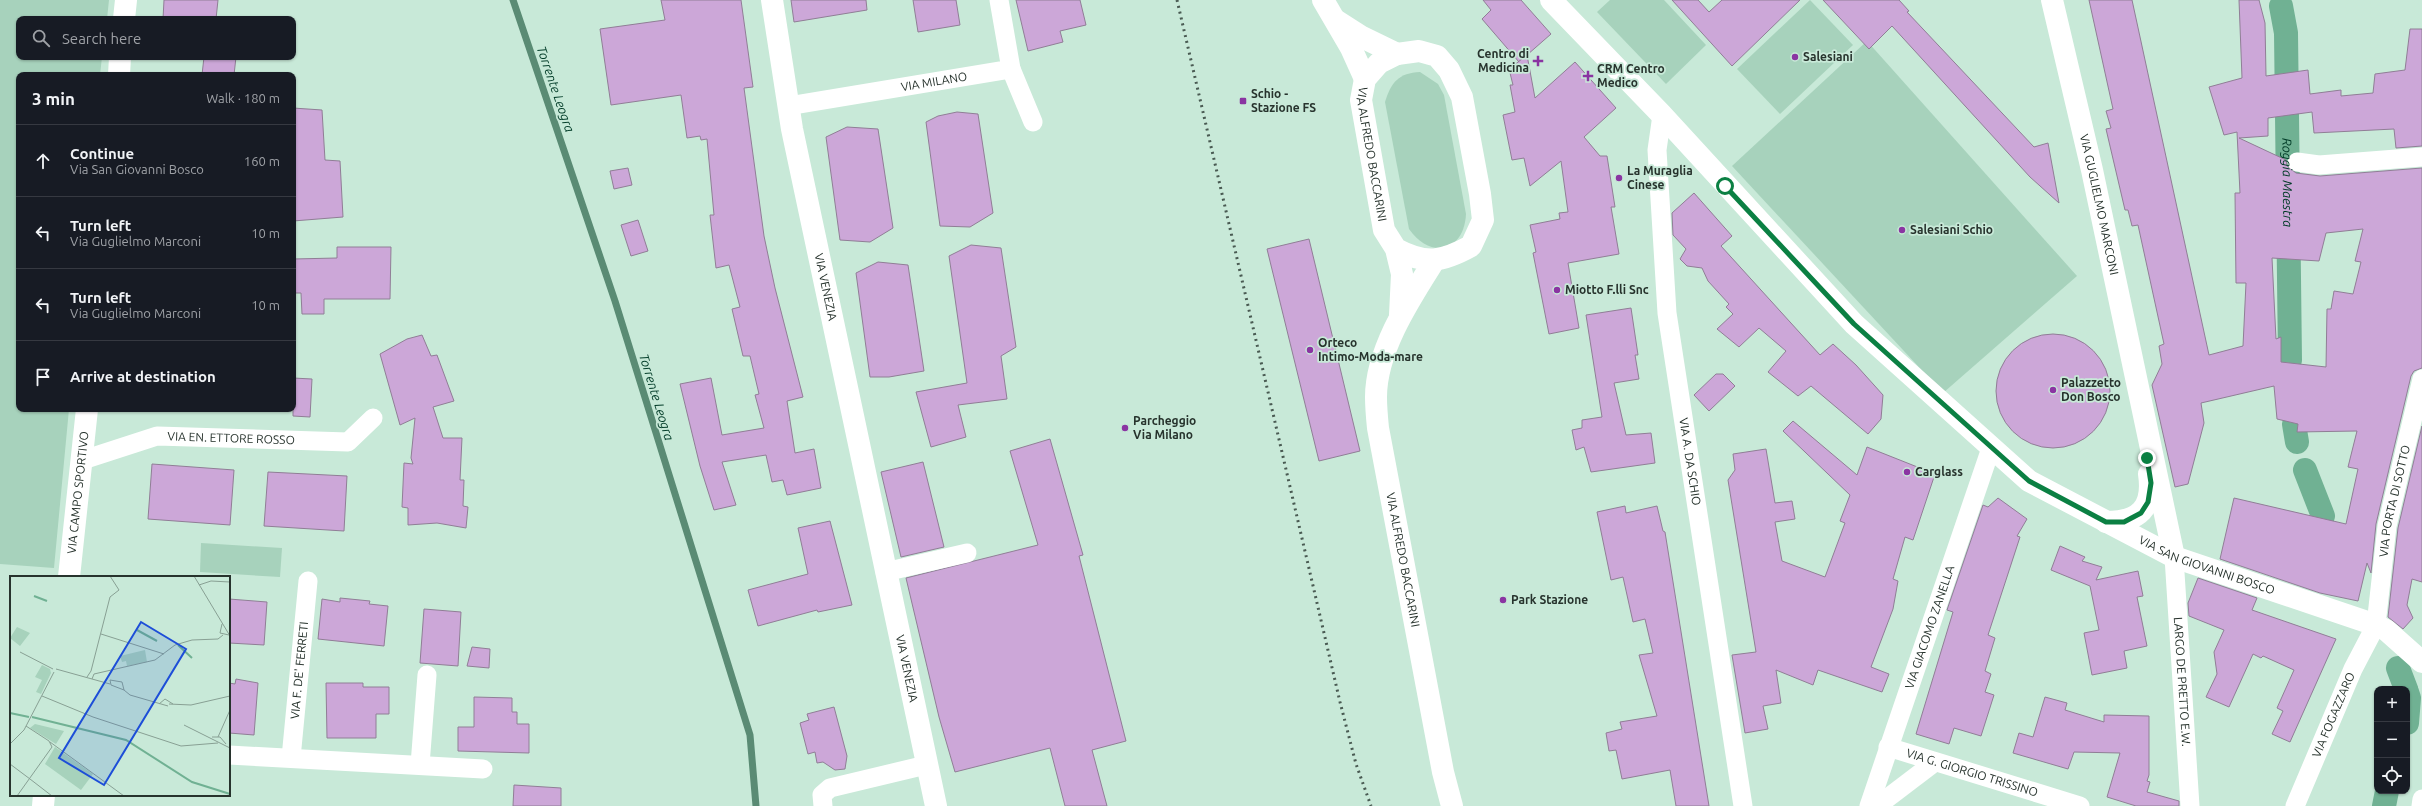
<!DOCTYPE html>
<html lang="en">
<head>
<meta charset="utf-8">
<style>
  body { margin:0; font-family:Ubuntu,sans-serif; background:#242831; color:#f1f3f6 }
  .controls { position:absolute; right:12px; bottom:12px; display:grid; overflow:hidden; border-radius:8px; box-shadow:0 1px 3px #0004 }
  .controls button { width:36px; height:36px; display:grid; place-items:center; padding:0; border:0; border-bottom:1px solid #363941; background:#171b24; color:#f1f3f6; font:20px sans-serif }
  .stop { position:absolute; width:12px; height:12px; margin:-9px; border:3px solid #0b8043; border-radius:50%; background:#fff }
  .stop.end { background:#0b8043; border-color:#fff; box-shadow:0 1px 4px #0008 }
  .list { margin:0; padding:0; list-style:none }
  h2 { display:flex; justify-content:space-between; align-items:center; height:52px; margin:0; padding:0 16px; font-size:17px }
  h2 small { font-size:13px; font-weight:400; color:#9ea1a6 }
  .list li { display:grid; grid-template-columns:26px 1fr auto; gap:12px; align-items:center; box-sizing:border-box; height:72px; padding:0 16px; border-top:1px solid #363941 }
  .list b { display:block; font-size:15px; white-space:nowrap }
  .list p { margin:0; font-size:13px; white-space:nowrap; color:#9ea1a6 }
  .list em { font-size:13px; font-style:normal; color:#9ea1a6 }
  .icon { flex:none; width:22px; height:22px; fill:none; stroke:currentColor; stroke-width:2; stroke-linecap:round; stroke-linejoin:round }
  .map { position:relative; flex:none; width:2422px; height:806px; overflow:hidden }
  .search { position:absolute; background:#171b24; box-shadow:0 1px 3px #0004; left:16px; top:16px; width:280px; height:44px; display:flex; align-items:center; gap:10px; box-sizing:border-box; padding:0 14px; border-radius:8px; color:#9ea1a6; font-size:15px }
  .panel { position:absolute; background:#171b24; box-shadow:0 1px 3px #0004; left:16px; top:72px; width:280px; height:340px; border-radius:8px }
  .map>svg:first-child { display:block }
</style>
</head>
<body>
<div class="map">
<svg width="2422" height="806" viewBox="0 0 2422 806">
  <rect width="100%" height="100%" fill="#c8e9d8"/>
  <g fill="#a7d2bc">
    <path d="M 0,0 L 109,0 L 107,19 L 19,19 L 19,57 L 102,57 L 100,75 L 19,75 L 19,409 L 69,409 L 54,568 L 0,564 Z"/>
    <path d="M 1610,0 L 1664,0 L 1706,45 L 1666,84 L 1597,12 Z"/>
    <path d="M 1810,0 L 1853,45 L 1780,114 L 1737,69 Z"/>
    <path d="M 1867,41 L 2077,276 L 1943,393 L 1732,166 Z"/>
    <path d="M 1420,72 L 1438,84 L 1444,95 L 1466,214 C 1464,252 1431,260 1409,229 L 1385,102 C 1391,82 1399,73 1420,72 Z"/>
    <path d="M 201,543 L 282,548 L 280,577 L 200,572 Z"/>
  </g>
  <g fill="none" stroke-linecap="round" stroke-linejoin="round">
    <path stroke="#5a8b74" stroke-width="7" d="M 513,0 L 615,301 L 750,735 L 756,806"/>
    <g stroke="#70b193" stroke-width="24">
      <path id="s1" d="M 2281,6 L 2286,33 L 2290,360"/>
      <path d="M 2294,424 L 2297,442"/>
      <path d="M 2305,470 L 2323,516"/>
      <path d="M 2398,668 L 2406,689"/>
      <path d="M 2407,692 L 2409,698 L 2407,723"/>
      <path d="M 2384,806 L 2387,791"/>
    </g>
  </g>
  <g fill="#cca7d8" stroke="#907e96" fill-rule="evenodd">
    <path d="M 164,0 L 218,0 L 216,19 L 163,19 Z"/>
    <path d="M 661,0 L 741,0 L 753,87 L 744,88 L 764,236 L 775,288 L 803,397 L 787,401 L 795,453 L 814,449 L 821,488 L 787,495 L 783,480 L 772,482 L 766,455 L 722,462 L 736,505 L 714,510 L 700,466 L 680,384 L 711,378 L 722,435 L 764,428 L 755,395 L 759,394 L 750,356 L 743,356 L 732,309 L 740,307 L 729,265 L 716,268 L 710,215 L 714,215 L 707,139 L 701,140 L 700,136 L 687,138 L 681,95 L 611,105 L 600,29 L 665,20 Z"/>
    <path d="M 791,0 L 866,0 L 867,10 L 794,22 Z"/>
    <path d="M 913,0 L 956,0 L 960,25 L 918,32 Z"/>
    <path d="M 1016,0 L 1080,0 L 1086,25 L 1060,31 L 1063,42 L 1028,51 Z"/>
    <path d="M 1483,0 L 1521,0 L 1551,34 L 1519,62 L 1482,19 L 1491,10 Z"/>
    <path d="M 1672,0 L 1698,0 L 1709,12 L 1722,0 L 1800,0 L 1732,66 Z"/>
    <path d="M 1823,0 L 1899,0 L 1909,11 L 1907,12 L 2034,147 L 2048,143 L 2059,203 L 2030,177 L 1892,26 L 1869,49 Z"/>
    <path d="M 2089,0 L 2132,0 L 2209,355 L 2243,346 L 2246,283 L 2236,283 L 2235,193 L 2240,193 L 2237,132 L 2224,135 L 2209,87 L 2242,78 L 2239,0 L 2259,0 L 2265,23 L 2266,76 L 2308,70 L 2310,94 L 2341,90 L 2341,96 L 2373,93 L 2375,74 L 2405,70 L 2410,29 L 2422,29 L 2422,146 L 2396,148 L 2394,129 L 2314,133 L 2312,112 L 2268,118 L 2268,136 L 2239,138 L 2286,160 L 2287,166 L 2296,173 L 2320,176 L 2422,168 L 2422,368 L 2414,371 L 2411,376 L 2376,524 L 2371,573 L 2367,563 L 2358,601 L 2320,593 L 2220,559 L 2234,498 L 2346,524 L 2358,469 L 2348,467 L 2357,431 L 2297,432 L 2298,424 L 2277,419 L 2274,386 L 2201,403 L 2204,423 L 2188,484 L 2175,487 L 2152,385 L 2162,364 L 2159,346 L 2164,344 L 2138,225 L 2132,226 L 2128,210 L 2125,210 L 2106,129 L 2111,128 L 2106,111 L 2113,109 ZM 2363,229 L 2355,261 L 2361,262 L 2353,294 L 2334,291 L 2331,309 L 2327,309 L 2326,367 L 2281,362 L 2281,337 L 2276,339 L 2272,258 L 2319,261 L 2326,233 Z"/>
    <path d="M 1527,55 L 1535,98 L 1575,62 L 1616,108 L 1584,137 L 1600,156 L 1607,156 L 1615,207 L 1611,207 L 1619,254 L 1568,263 L 1579,328 L 1549,334 L 1533,253 L 1536,252 L 1530,225 L 1560,219 L 1559,213 L 1568,212 L 1561,161 L 1530,186 L 1524,158 L 1512,160 L 1503,115 L 1515,112 L 1510,85 L 1513,85 L 1509,69 Z"/>
    <path d="M 204,57 L 236,57 L 234,75 L 202,75 Z"/>
    <path d="M 293,108 L 322,110 L 325,160 L 340,161 L 343,217 L 293,221 Z"/>
    <path d="M 957,112 L 978,114 L 993,213 L 970,227 L 940,226 L 926,122 L 938,116 Z"/>
    <path d="M 847,127 L 878,129 L 893,228 L 870,242 L 840,240 L 826,137 Z"/>
    <path d="M 628,168 L 632,185 L 614,189 L 610,171 Z"/>
    <path d="M 1694,193 L 1732,236 L 1721,246 L 1820,355 L 1833,344 L 1856,365 L 1883,395 L 1881,419 L 1868,434 L 1811,386 L 1798,396 L 1768,372 L 1786,351 L 1759,328 L 1739,347 L 1717,329 L 1733,314 L 1726,307 L 1729,304 L 1708,281 L 1702,268 L 1687,266 L 1680,259 L 1686,249 L 1673,235 L 1672,213 Z"/>
    <path d="M 638,220 L 648,251 L 631,256 L 621,225 Z"/>
    <path d="M 1309,239 L 1360,451 L 1319,461 L 1267,249 Z"/>
    <path d="M 971,245 L 1001,248 L 1016,347 L 1001,356 L 1007,399 L 958,405 L 966,437 L 931,447 L 916,392 L 967,383 L 949,256 Z"/>
    <path d="M 337,247 L 391,247 L 390,299 L 324,299 L 324,314 L 302,314 L 301,293 L 293,293 L 293,259 L 337,258 Z"/>
    <path d="M 878,262 L 908,265 L 924,371 L 889,377 L 870,377 L 856,273 Z"/>
    <path d="M 1631,308 L 1638,355 L 1635,355 L 1639,379 L 1614,383 L 1626,435 L 1651,433 L 1655,463 L 1591,472 L 1584,447 L 1576,450 L 1572,430 L 1582,428 L 1582,420 L 1602,417 L 1586,315 Z"/>
    <circle cx="2053" cy="391" r="57"/>
    <path d="M 422,335 L 431,356 L 437,355 L 454,401 L 433,407 L 443,438 L 462,438 L 460,480 L 464,480 L 463,506 L 468,507 L 466,528 L 437,523 L 408,525 L 408,508 L 402,507 L 404,463 L 413,464 L 411,458 L 415,418 L 400,425 L 380,354 L 407,339 Z"/>
    <path d="M 1716,374 L 1723,374 L 1735,386 L 1709,411 L 1694,395 Z"/>
    <path d="M 293,378 L 312,379 L 310,417 L 293,416 Z"/>
    <path d="M 1793,421 L 1857,475 L 1867,447 L 1935,474 L 1913,540 L 1905,537 L 1893,579 L 1898,581 L 1893,609 L 1871,667 L 1889,674 L 1882,692 L 1818,670 L 1813,685 L 1776,670 L 1781,703 L 1763,706 L 1768,729 L 1745,733 L 1732,655 L 1756,652 L 1728,480 L 1735,470 L 1733,454 L 1766,449 L 1775,503 L 1792,501 L 1795,519 L 1775,522 L 1782,561 L 1825,577 L 1845,523 L 1840,521 L 1850,495 L 1783,431 Z"/>
    <path d="M 2422,426 L 2422,582 L 2412,579 L 2407,605 L 2413,618 L 2403,629 L 2388,617 L 2398,528 Z"/>
    <path d="M 1050,439 L 1083,555 L 1079,556 L 1126,741 L 1092,750 L 1107,806 L 1065,806 L 1050,748 L 955,772 L 939,717 L 906,578 L 1038,545 L 1010,451 Z"/>
    <path d="M 923,462 L 944,547 L 901,557 L 881,472 Z"/>
    <path d="M 152,464 L 234,470 L 230,525 L 148,519 Z"/>
    <path d="M 268,472 L 347,476 L 344,531 L 264,526 Z"/>
    <path d="M 1998,498 L 2027,519 L 2017,536 L 2020,537 L 1988,635 L 1995,638 L 1985,671 L 1991,674 L 1985,692 L 1994,695 L 1981,736 L 1954,728 L 1949,744 L 1916,734 L 1953,612 L 1947,610 L 1983,505 L 1988,507 Z"/>
    <path d="M 1625,506 L 1626,513 L 1657,506 L 1663,531 L 1665,532 L 1709,806 L 1676,806 L 1670,770 L 1622,779 L 1616,750 L 1609,751 L 1606,733 L 1622,729 L 1620,722 L 1657,716 L 1639,655 L 1653,653 L 1645,619 L 1633,622 L 1623,577 L 1611,580 L 1597,512 Z"/>
    <path d="M 830,521 L 852,605 L 818,612 L 817,610 L 758,626 L 748,590 L 808,574 L 798,528 Z"/>
    <path d="M 2060,546 L 2085,557 L 2082,561 L 2102,567 L 2096,580 L 2138,571 L 2143,596 L 2137,597 L 2147,646 L 2124,651 L 2127,668 L 2092,675 L 2084,633 L 2099,630 L 2090,586 L 2051,570 Z"/>
    <path d="M 2198,578 L 2257,598 L 2252,610 L 2336,639 L 2290,742 L 2272,734 L 2283,711 L 2277,708 L 2294,670 L 2263,656 L 2261,658 L 2253,654 L 2229,707 L 2206,697 L 2217,674 L 2214,652 L 2224,630 L 2189,616 L 2188,603 Z"/>
    <path d="M 340,598 L 370,601 L 369,604 L 388,606 L 384,646 L 318,639 L 322,599 L 340,602 Z"/>
    <path d="M 229,599 L 267,602 L 264,645 L 229,643 Z"/>
    <path d="M 424,609 L 461,612 L 458,666 L 420,663 Z"/>
    <path d="M 472,647 L 490,649 L 489,668 L 467,666 Z"/>
    <path d="M 236,679 L 258,683 L 254,735 L 229,733 L 229,683 L 235,684 Z"/>
    <path d="M 326,683 L 363,683 L 363,687 L 389,687 L 389,714 L 376,714 L 376,738 L 327,738 Z"/>
    <path d="M 474,697 L 512,698 L 512,712 L 517,712 L 517,724 L 529,724 L 529,753 L 458,751 L 458,727 L 474,727 Z"/>
    <path d="M 2045,697 L 2067,703 L 2065,710 L 2104,722 L 2104,715 L 2149,716 L 2149,775 L 2147,781 L 2150,782 L 2147,792 L 2179,801 L 2179,806 L 2136,806 L 2107,797 L 2120,753 L 2074,752 L 2068,769 L 2013,753 L 2019,733 L 2033,737 Z"/>
    <path d="M 834,707 L 847,756 L 845,769 L 835,770 L 823,762 L 817,763 L 815,752 L 808,754 L 800,723 L 809,720 L 807,714 Z"/>
    <path d="M 514,785 L 561,788 L 561,806 L 513,806 Z"/>
  </g>
  <g fill="none" stroke-linecap="round" stroke-linejoin="round">
    <g stroke="#fff" stroke-width="19">
      <path d="M 1011,69 L 1033,122"/>
      <path id="s2" d="M 788,106 L 1011,69 L 999,0"/>
      <path id="s3" d="M 1662,115 L 1657,150 L 1667,313 L 1743,806"/>
      <path d="M 2297,162 L 2319,165 L 2422,157"/>
      <path id="s4" d="M 83,460 L 157,436 L 348,442 L 373,418"/>
      <path id="s5" d="M 2174,557 L 2190,806"/>
      <path d="M 885,572 L 967,553"/>
      <path id="s6" d="M 1888,747 L 2080,806"/>
      <path d="M 229,755 L 483,769"/>
      <path id="s7" d="M 291,758 L 308,581"/>
      <path d="M 420,765 L 427,675"/>
      <path d="M 823,806 L 822,795 L 830,788 L 926,765"/>
      <path id="s8" d="M 1869,806 L 1991,448"/>
      <path d="M 1877,806 L 1935,762"/>
      <path id="s9" d="M 2295,806 L 2353,669 L 2376,625 L 2387,526 L 2422,379"/>
      <path d="M 2421,806 L 2422,799"/>
    </g>
    <g stroke="#fff" stroke-width="22">
      <path id="s10" d="M 772,0 L 792,129 L 936,806"/>
      <path id="s11" d="M 1551,0 L 1662,115 L 1854,324 L 2029,481 L 2174,557 L 2376,625 L 2386,630 L 2422,662"/>
      <path id="s12" d="M 2052,0 L 2092,170 L 2174,557"/>
      <path d="M 124,19 L 126,0"/>
      <path d="M 119,75 L 120,57"/>
      <path d="M 2106,522 C 2139,522 2154,508 2149,474"/>
      <path id="s13" d="M 69,577 L 87,409"/>
      <path d="M 43,806 L 44,795"/>
    </g>
    <g stroke="#fff" stroke-width="22">
      <path d="M 1323,0 L 1351,48 L 1365,79"/>
      <path d="M 1337,21 L 1362,37 L 1397,54"/>
      <path id="s14" d="M 1396,249 C 1426,265 1442,262 1471,246 L 1483,220 L 1480,194 L 1462,97 L 1449,70 L 1437,56 L 1419,51 L 1397,54 L 1379,63 L 1365,79 L 1361,100 L 1384,230 L 1396,249 L 1402,274 L 1400,315"/>
      <path id="s15" d="M 1434,261 C 1410,299 1376,350 1376,397 C 1376,407 1377,418 1378,428 L 1443,772 L 1452,806"/>
    </g>
    <path stroke="#495a52" stroke-width="3" stroke-dasharray="2 4" stroke-linecap="butt" d="M 1177,0 L 1340,702 L 1356,764 L 1371,806"/>
  </g>
  <g fill="none" stroke-linecap="round" stroke-linejoin="round">
    <path stroke="#0b8043" stroke-width="5" d="M 1725,186 L 1854,324 L 2029,481 L 2106,522 L 2124,522 L 2141,513 L 2148,502 L 2151,483 L 2147,458"/>
  </g>
  <g fill="#8a34a2" stroke="#c8e9d8" stroke-width="1.5">
    <circle cx="1795" cy="57" r="4"/>
    <path d="M1536 55h4v4h4v4h-4v4h-4v-4h-4v-4h4z"/>
    <path d="M1586 70h4v4h4v4h-4v4h-4v-4h-4v-4h4z"/>
    <rect x="1239" y="97" width="8" height="8" rx="2"/>
    <circle cx="1619" cy="178" r="4"/>
    <circle cx="1902" cy="230" r="4"/>
    <circle cx="1557" cy="290" r="4"/>
    <circle cx="1310" cy="350" r="4"/>
    <circle cx="2053" cy="390" r="4"/>
    <circle cx="1125" cy="428" r="4"/>
    <circle cx="1907" cy="472" r="4"/>
    <circle cx="1503" cy="600" r="4"/>
  </g>
  <g text-anchor="middle" stroke-width="3.5" stroke-linejoin="round" paint-order="stroke">
    <g font-size="12" font-weight="bold" fill="#27332d" stroke="#c8e9d8" text-anchor="start">
      <text x="1529" y="58" text-anchor="end">Centro di<tspan x="1529" dy="14">Medicina</tspan></text>
      <text x="1803" y="61">Salesiani</text>
      <text x="1597" y="73">CRM Centro<tspan x="1597" dy="14">Medico</tspan></text>
      <text x="1251" y="98">Schio -<tspan x="1251" dy="14">Stazione FS</tspan></text>
      <text x="1627" y="175">La Muraglia<tspan x="1627" dy="14">Cinese</tspan></text>
      <text x="1910" y="234">Salesiani Schio</text>
      <text x="1565" y="294">Miotto F.lli Snc</text>
      <text x="1318" y="347">Orteco<tspan x="1318" dy="14">Intimo-Moda-mare</tspan></text>
      <text x="2061" y="387">Palazzetto<tspan x="2061" dy="14">Don Bosco</tspan></text>
      <text x="1133" y="425">Parcheggio<tspan x="1133" dy="14">Via Milano</tspan></text>
      <text x="1915" y="476">Carglass</text>
      <text x="1511" y="604">Park Stazione</text>
    </g>
    <g font-size="12" fill="#27332d" stroke="#c8e9d8">
      <text dy="4" stroke="none"><textPath href="#s2" startOffset="148">VIA MILANO</textPath></text>
      <text dy="4" stroke="none"><textPath href="#s14" startOffset="440">VIA ALFREDO BACCARINI</textPath></text>
      <text dy="4" stroke="none"><textPath href="#s12" startOffset="210">VIA GUGLIELMO MARCONI</textPath></text>
      <text dy="4" stroke="none"><textPath href="#s10" startOffset="292">VIA VENEZIA</textPath></text>
      <text dy="4" stroke="none"><textPath href="#s4" startOffset="152">VIA EN. ETTORE ROSSO</textPath></text>
      <text dy="4" stroke="none"><textPath href="#s3" startOffset="349">VIA A. DA SCHIO</textPath></text>
      <text dy="4" stroke="none"><textPath href="#s13" startOffset="85">VIA CAMPO SPORTIVO</textPath></text>
      <text dy="4" stroke="none"><textPath href="#s9" startOffset="324">VIA PORTA DI SOTTO</textPath></text>
      <text dy="4" stroke="none"><textPath href="#s15" startOffset="315">VIA ALFREDO BACCARINI</textPath></text>
      <text dy="4" stroke="none"><textPath href="#s11" startOffset="876">VIA SAN GIOVANNI BOSCO</textPath></text>
      <text dy="4" stroke="none"><textPath href="#s8" startOffset="189">VIA GIACOMO ZANELLA</textPath></text>
      <text dy="4" stroke="none"><textPath href="#s10" startOffset="682">VIA VENEZIA</textPath></text>
      <text dy="4" stroke="none"><textPath href="#s7" startOffset="88">VIA F. DE' FERRETI</textPath></text>
      <text dy="4" stroke="none"><textPath href="#s5" startOffset="125">LARGO DE PRETTO E.W.</textPath></text>
      <text dy="4" stroke="none"><textPath href="#s9" startOffset="99">VIA FOGAZZARO</textPath></text>
      <text dy="4" stroke="none"><textPath href="#s6" startOffset="88">VIA G. GIORGIO TRISSINO</textPath></text>
    </g>
    <g font-size="13" font-style="italic" fill="#013b27" stroke="#c8e9d8">
      <text transform="translate(556 89) rotate(71)" y="5">Torrente Leogra</text>
      <text dy="5" stroke="none"><textPath href="#s1" startOffset="177">Roggia Maestra</textPath></text>
      <text transform="translate(657 397) rotate(73)" y="5">Torrente Leogra</text>
    </g>
  </g>
  <g transform="translate(10 576)">
    <rect width="220" height="220" fill="#c8e9d8"/>
    <path d="M 7,51 L 20,57 L 10,70 L 0,62 ZM 135,74 L 137,86 L 117,90 L 116,85 L 112,86 L 110,80 ZM 32,89 L 40,93 L 41,97 L 31,118 L 26,116 L 32,104 L 25,101 ZM 25,148 L 54,155 L 46,168 L 20,152 ZM 45,171 L 83,198 L 71,214 L 35,188 Z" fill="#a7d2bc"/>
    <path fill="none" stroke="#70b193" stroke-width="2" d="M 24,20 L 37,25M 127,54 L 147,65M 168,69 L 182,82M 0,137 L 19,141M 22,141 L 116,164 L 182,206 L 220,218"/>
    <path fill="none" stroke="#88a094" stroke-width="1" d="M 184,0 L 220,60M 189,9 L 201,5 L 220,6M 212,48 L 210,57 L 219,59M 91,58 L 154,78M 10,76 L 43,93M 46,93 L 100,108M 77,101 L 81,95 L 100,21 L 109,14 L 100,0M 82,103 L 84,98 L 145,84 L 165,69 L 182,64 L 208,63 L 213,59M 114,114 L 101,109 L 100,104 L 112,106 L 114,114 L 120,119 L 158,130M 32,120 L 83,141 L 171,170 L 208,167M 149,128 L 155,123 L 163,128M 159,128 L 181,129 L 220,120M 174,149 L 220,172M 202,161 L 210,161 L 216,168M 208,161 L 220,134M 40,166 L 114,220M 0,168 L 14,154 L 44,96M 0,188 L 20,203M 20,203 L 42,220M 7,220 L 42,171 L 39,165 L 16,150"/>
    <path fill="#1d4ed8" fill-opacity="0.15" stroke="#1d4ed8" stroke-width="2" d="M 131,46 L 176,73 L 94,209 L 49,182 Z"/>
    <rect width="220" height="220" fill="none" stroke="#27332d" stroke-width="2"/>
  </g>
</svg>
<div class="controls">
<button>+</button>
<button>−</button>
<button><svg class="icon" aria-label="locate" viewBox="0 0 24 24"><circle cx="12" cy="12" r="6"/><path d="M12 2v4M12 18v4M2 12h4M18 12h4"/></svg></button>
</div>
<div class="stop" style="left:1725px;top:186px"></div>
<div class="stop end" style="left:2147px;top:458px"></div>
<div class="search"><svg class="icon" aria-label="search" viewBox="0 0 24 24"><circle cx="10" cy="10" r="6"/><path d="M15 15l6 6"/></svg>Search here</div>
<section class="panel">
<h2>3 min<small>Walk · 180 m</small></h2>
<ul class="list">
<li><svg class="icon" aria-label="ahead" viewBox="0 0 24 24"><path d="M12 20V5M6 11l6-6 6 6"/></svg><div><b>Continue</b><p>Via San Giovanni Bosco</p></div><em>160 m</em></li>
<li><svg class="icon" aria-label="left" viewBox="0 0 24 24"><path d="M17 20v-9H6M10 6l-5 5 5 5"/></svg><div><b>Turn left</b><p>Via Guglielmo Marconi</p></div><em>10 m</em></li>
<li><svg class="icon" aria-label="left" viewBox="0 0 24 24"><path d="M17 20v-9H6M10 6l-5 5 5 5"/></svg><div><b>Turn left</b><p>Via Guglielmo Marconi</p></div><em>10 m</em></li>
<li><svg class="icon" aria-label="arrive" viewBox="0 0 24 24"><path d="M6 21V4h12l-3 4 3 4H6"/></svg><div><b>Arrive at destination</b></div></li>
</ul>
</section>
</div>
</body>
</html>
